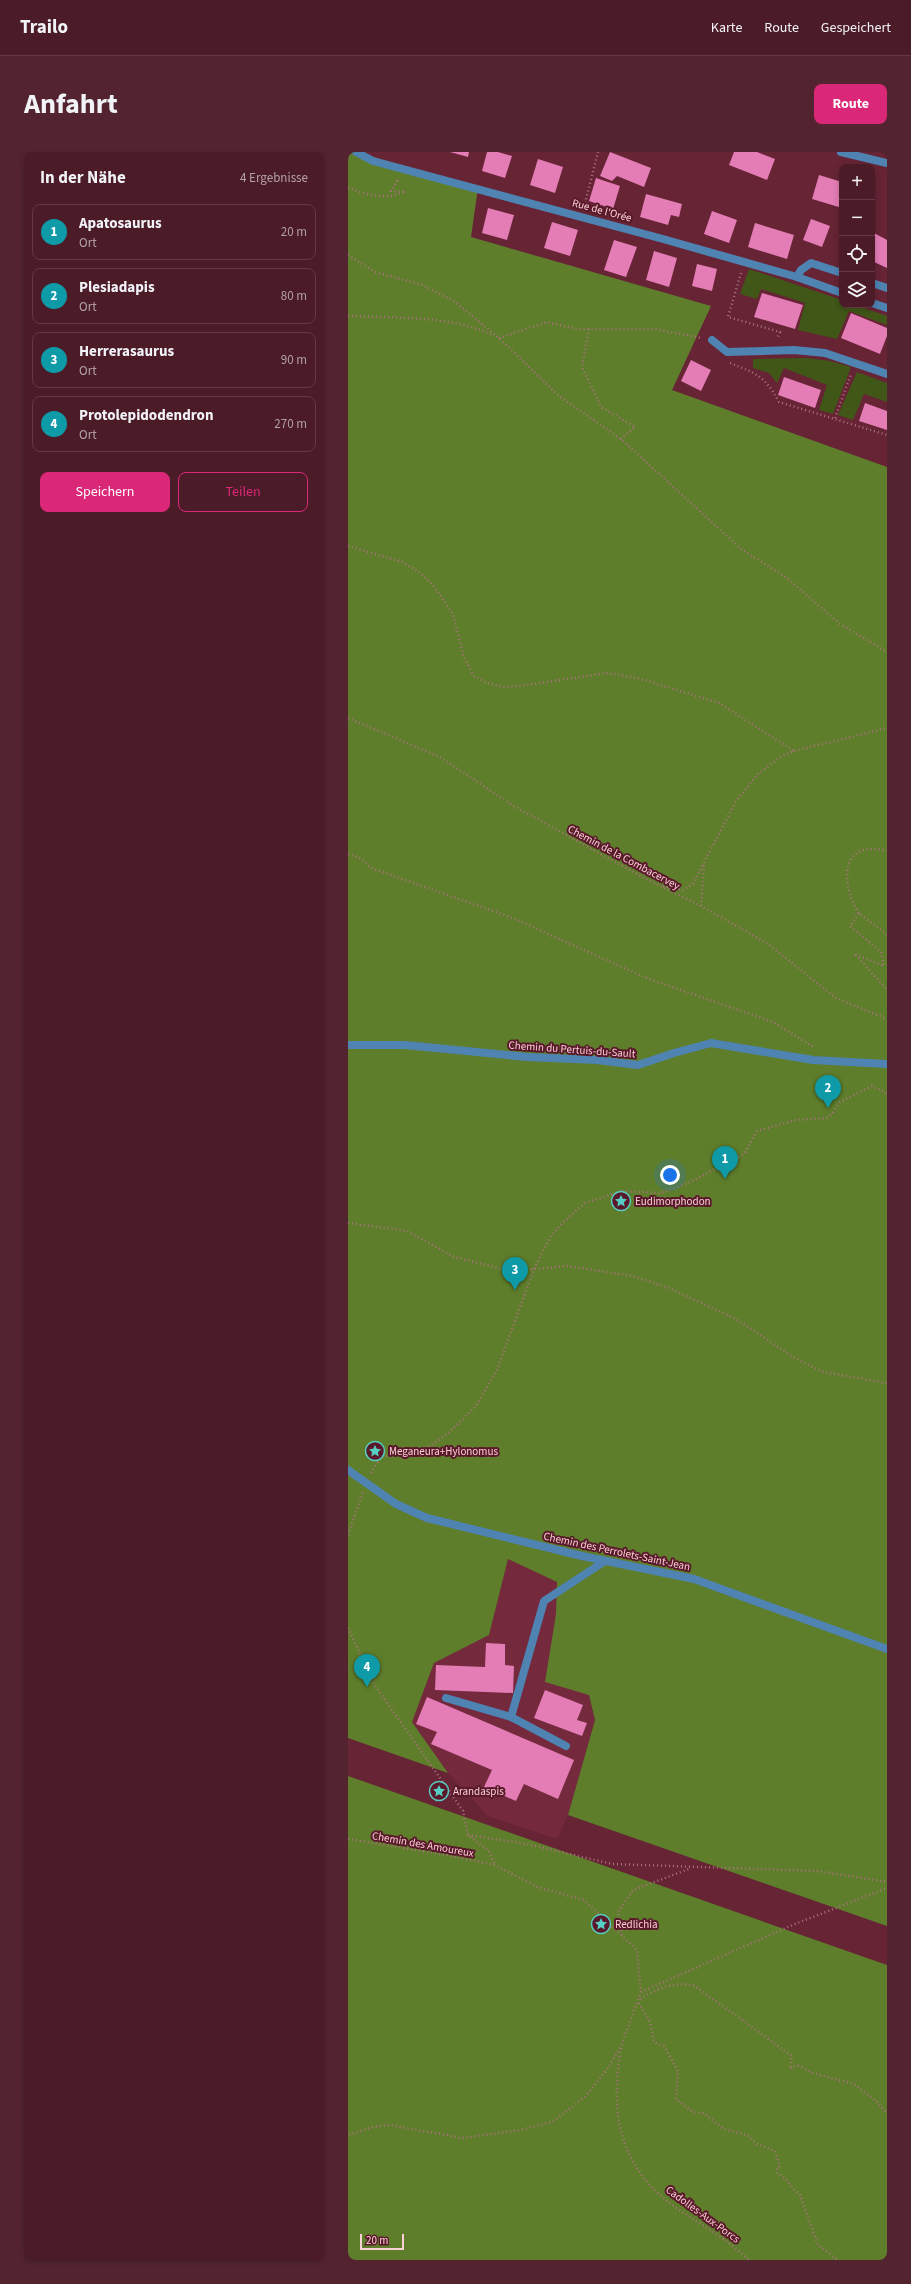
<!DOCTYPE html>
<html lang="de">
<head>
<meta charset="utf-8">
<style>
  body { margin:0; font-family:"Source Sans 3",sans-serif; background:#532430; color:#f1f3f6 }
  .controls { position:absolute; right:12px; top:12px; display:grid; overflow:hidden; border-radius:8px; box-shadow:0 2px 6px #0003 }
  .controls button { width:36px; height:36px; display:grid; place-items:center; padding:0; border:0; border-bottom:1px solid #633945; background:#4c1b28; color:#f1f3f6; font:20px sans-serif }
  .scale { position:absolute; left:12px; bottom:10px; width:44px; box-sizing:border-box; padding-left:4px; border:2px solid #facfd6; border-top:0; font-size:11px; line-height:14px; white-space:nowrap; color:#facfd6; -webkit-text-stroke:3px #5a192b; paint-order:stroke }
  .you { position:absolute; left:322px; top:1023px; width:14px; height:14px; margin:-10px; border:3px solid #fff; border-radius:50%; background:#1a73e8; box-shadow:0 0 0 6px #1a73e833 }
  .badge { display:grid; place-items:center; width:26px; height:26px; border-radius:50%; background:#db2777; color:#fff; font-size:13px; font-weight:700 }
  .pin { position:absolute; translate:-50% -33px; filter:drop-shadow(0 1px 2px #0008) }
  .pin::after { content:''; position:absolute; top:21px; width:14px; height:12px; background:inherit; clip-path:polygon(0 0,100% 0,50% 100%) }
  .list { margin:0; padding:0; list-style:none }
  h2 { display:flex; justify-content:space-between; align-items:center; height:52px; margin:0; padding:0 16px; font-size:17px }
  h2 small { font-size:13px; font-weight:400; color:#b2a1a8 }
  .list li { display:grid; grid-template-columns:26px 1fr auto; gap:12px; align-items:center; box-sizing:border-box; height:56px; margin:0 8px 8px; padding:0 8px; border:1px solid #633945; border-radius:8px }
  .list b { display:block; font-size:15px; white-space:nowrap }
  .list p { margin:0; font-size:13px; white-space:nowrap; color:#b2a1a8 }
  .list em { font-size:13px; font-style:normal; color:#b2a1a8 }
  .actions { display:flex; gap:8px; padding:12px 16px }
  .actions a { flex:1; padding:9px 0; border:1px solid #db2777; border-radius:8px; text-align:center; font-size:14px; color:#db2777 }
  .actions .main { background:#db2777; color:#fff }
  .icon { flex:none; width:22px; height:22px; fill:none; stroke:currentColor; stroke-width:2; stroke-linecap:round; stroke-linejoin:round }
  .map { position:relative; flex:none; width:539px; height:2108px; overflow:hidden; border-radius:8px }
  header { display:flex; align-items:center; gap:24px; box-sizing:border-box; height:56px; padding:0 20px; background:#4c1b28; border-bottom:1px solid #633945 }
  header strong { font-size:19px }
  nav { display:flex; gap:22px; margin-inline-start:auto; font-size:14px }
  .intro { display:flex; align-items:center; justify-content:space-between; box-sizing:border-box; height:96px; padding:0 24px }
  h1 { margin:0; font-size:28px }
  .button { padding:10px 18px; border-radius:8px; background:#db2777; color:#fff; font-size:14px; font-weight:700 }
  main { display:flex; gap:24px; padding:0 24px }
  aside { flex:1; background:#4c1b28; border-radius:8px; box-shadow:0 2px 6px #0003 }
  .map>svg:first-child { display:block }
</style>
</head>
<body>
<header>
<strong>Trailo</strong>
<nav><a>Karte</a><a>Route</a><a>Gespeichert</a></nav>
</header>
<div class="intro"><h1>Anfahrt</h1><a class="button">Route</a></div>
<main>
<aside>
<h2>In der Nähe<small>4 Ergebnisse</small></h2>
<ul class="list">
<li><span class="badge" style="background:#0f9aa8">1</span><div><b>Apatosaurus</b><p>Ort</p></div><em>20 m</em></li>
<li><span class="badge" style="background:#0f9aa8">2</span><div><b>Plesiadapis</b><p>Ort</p></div><em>80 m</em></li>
<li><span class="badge" style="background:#0f9aa8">3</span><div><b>Herrerasaurus</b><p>Ort</p></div><em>90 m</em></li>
<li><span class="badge" style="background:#0f9aa8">4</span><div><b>Protolepidodendron</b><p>Ort</p></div><em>270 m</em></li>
</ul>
<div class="actions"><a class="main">Speichern</a><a>Teilen</a></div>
</aside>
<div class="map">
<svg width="539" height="2108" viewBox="0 0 539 2108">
  <rect width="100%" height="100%" fill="#662435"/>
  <path fill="#74293d" d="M 160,1407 L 209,1429 L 208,1462 L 241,1543 L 247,1568 L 220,1663 L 209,1687 L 140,1664 L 100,1621 L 64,1570 L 86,1511 L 141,1483 Z"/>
  <g fill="#405717">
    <path d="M 401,117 L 494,148 L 494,153 L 507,153 L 539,164 L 539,173 L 501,159 L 489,187 L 450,178 L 457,151 L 413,137 L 409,147 L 392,142 Z"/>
    <path d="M 459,206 L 482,209 L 503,215 L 485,262 L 471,258 L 479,233 L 436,216 L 429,231 L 421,221 L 405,216 L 405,207 Z"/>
    <path d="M 509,220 L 539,231 L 539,250 L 516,242 L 505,268 L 490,263 Z"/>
  </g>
  <g fill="#5f7e2b">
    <path d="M 0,0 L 8,0 L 130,36 L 123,85 L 363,154 L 324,238 L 539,315 L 539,1774 L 220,1663 L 247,1568 L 241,1543 L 197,1530 L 208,1462 L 209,1430 L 160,1407 L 141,1483 L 86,1511 L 64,1570 L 100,1621 L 0,1586 Z"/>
    <path d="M 0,1624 L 539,1813 L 539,2108 L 0,2108 Z"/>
  </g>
  <g fill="#e47cb5">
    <path d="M 102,0 L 121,0 L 120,5 Z"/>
    <path d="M 139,0 L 150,0 L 164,4 L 157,26 L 134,19 Z"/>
    <path d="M 262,0 L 303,16 L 296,35 L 269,24 L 264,29 L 252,24 Z"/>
    <path d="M 386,0 L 409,0 L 427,7 L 419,28 L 381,13 Z"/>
    <path d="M 190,7 L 215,15 L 207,41 L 182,33 Z"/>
    <path d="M 471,23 L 494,30 L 494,56 L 464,47 Z"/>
    <path d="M 248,26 L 272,34 L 265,57 L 241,49 Z"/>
    <path d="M 298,42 L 334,52 L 331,65 L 323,63 L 320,73 L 292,65 Z"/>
    <path d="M 140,56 L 166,63 L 159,88 L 134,81 Z"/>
    <path d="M 364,59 L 389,68 L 381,91 L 356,82 Z"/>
    <path d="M 463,67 L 482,74 L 474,95 L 455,88 Z"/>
    <path d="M 204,70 L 230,78 L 222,104 L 196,96 Z"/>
    <path d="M 407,71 L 446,83 L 439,107 L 400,95 Z"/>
    <path d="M 526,81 L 539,88 L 539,116 L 524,109 L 524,86 Z"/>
    <path d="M 266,88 L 289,95 L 278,125 L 256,118 Z"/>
    <path d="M 306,99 L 329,106 L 321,135 L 298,128 Z"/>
    <path d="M 349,112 L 369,117 L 364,139 L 344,134 Z"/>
    <path d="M 414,141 L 455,153 L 447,177 L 406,165 Z"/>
    <path d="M 503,161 L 539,176 L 539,184 L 532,202 L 493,186 Z"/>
    <path d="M 343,208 L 363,218 L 353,239 L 333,229 Z"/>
    <path d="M 436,225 L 473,238 L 467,256 L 430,243 Z"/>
    <path d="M 517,251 L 539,259 L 539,278 L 511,269 Z"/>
    <path d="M 138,1491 L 157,1492 L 157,1513 L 166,1514 L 165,1541 L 87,1538 L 88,1513 L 137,1515 Z"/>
    <path d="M 197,1538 L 235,1553 L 229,1568 L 239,1571 L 234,1584 L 186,1566 Z"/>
    <path d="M 79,1545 L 226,1608 L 210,1647 L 176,1632 L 168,1649 L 136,1635 L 144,1618 L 83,1592 L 89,1580 L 68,1572 Z"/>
  </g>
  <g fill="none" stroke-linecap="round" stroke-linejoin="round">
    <g stroke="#aa727f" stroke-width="2.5" stroke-dasharray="1 3" stroke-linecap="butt">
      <path d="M 0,36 C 17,42 38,49 55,40 L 43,39 L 49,29 L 46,28"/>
      <path d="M 236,55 L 250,0"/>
      <path d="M 0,103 L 27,120 L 74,133 L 106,149 L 151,186 L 211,244 L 273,287 L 393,397 L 439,426 L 492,472 L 539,500"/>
      <path d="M 393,121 L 380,165 L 432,180 L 429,187"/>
      <path d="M 0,164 C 45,166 105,163 146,184"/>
      <path d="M 241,177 L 234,215 L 253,255 L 287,275 L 273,287"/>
      <path d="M 151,186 L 199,170 L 229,177 L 307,177 L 353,186"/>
      <path d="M 382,211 C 409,222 416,223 431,250 L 539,283"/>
      <path d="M 487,266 L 503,222"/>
      <path d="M 0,394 L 54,410 L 71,420 L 85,433 L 105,462 L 116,506 L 126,524 L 137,530 L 154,535 L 173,534 L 258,521 L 290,526 L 371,551 L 446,599"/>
      <path d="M 0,566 L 92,605 L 164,653 L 298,727 L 353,754 L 420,792 L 488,846 L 539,867"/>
      <path d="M 0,702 L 14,707 L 23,716 L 162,765 L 301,827 L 425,870 L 467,896"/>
      <path d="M 315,734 L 335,738 L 345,732 L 388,649 L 410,622 L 434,604 L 446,599 L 539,576"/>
      <path d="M 353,754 L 356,712"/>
      <path d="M 511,761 C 492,732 492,686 539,699"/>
      <path d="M 539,783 L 511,761 L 502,774 L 533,800 L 536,814 L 508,803 L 539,838"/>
      <path d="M 0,1071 L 59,1079 L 106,1105 L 162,1119 L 220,1114 L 284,1124 L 319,1135 L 388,1167 L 448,1207 L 476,1220 L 539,1231"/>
      <path d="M 23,1321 L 33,1305 L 75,1298 L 97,1284 L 128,1254 L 149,1218 L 186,1117 L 203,1084 L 214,1071 L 237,1051 L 274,1039 L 313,1041 L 340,1031 L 396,1002 L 409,979 L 448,968 L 478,966 L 483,963 L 492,950 L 524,934 L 539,941"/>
      <path d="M 0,1383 L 15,1340"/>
      <path d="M 0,1476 L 26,1532 L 115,1659 L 120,1683 L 141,1699 L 147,1713"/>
      <path d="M 120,1683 L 179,1692 L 264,1712 L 469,1719 L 539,1730"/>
      <path d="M 0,1687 L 104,1704 L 147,1713 L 189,1735 L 236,1748 L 289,1798 L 293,1840 L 273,1894 L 260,1916 L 237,1945 L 206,1969 L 172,1978 L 114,1986 L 42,1973 L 25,1975 L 0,1983"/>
      <path d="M 274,1783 L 270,1760 L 285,1738 L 341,1717"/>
      <path d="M 293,1840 L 447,1772 L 539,1736"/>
      <path d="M 292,1847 C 310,1836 326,1829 347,1834 L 444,1904 L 442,1917 L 449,1913 L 465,1921 L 506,1932 L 529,1950 L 539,1961"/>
      <path d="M 291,1851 C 294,1858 301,1866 303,1874 C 306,1885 301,1890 316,1894 L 330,1919 L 328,1947 L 345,1960 L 355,1961 L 376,1977 L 399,1983 L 409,1992 L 427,1999 L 432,2014 L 429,2016 L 429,2022 C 440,2025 443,2037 452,2043 L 470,2093 L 490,2108"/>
      <path d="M 273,1896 C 262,1961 270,2014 327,2055 C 352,2072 379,2087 401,2108"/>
    </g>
    <g stroke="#4e83b2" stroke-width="8">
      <path d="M 98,1546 L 163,1565 L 218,1594"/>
      <path d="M 163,1565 L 196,1449 L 257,1409"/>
    </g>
    <g stroke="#4e83b2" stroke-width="8">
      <path d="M 8,0 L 25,9 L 315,87 L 449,125 L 494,141"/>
      <path d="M 493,0 L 539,11"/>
      <path d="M 449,125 L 453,118 L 463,111 L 494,121"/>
      <path d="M 524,131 L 539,136"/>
      <path d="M 524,151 L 539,156"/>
      <path d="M 364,188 L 379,200 L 446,198 L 477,201 L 539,222"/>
      <path d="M 0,893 L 57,893 L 179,905 L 249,908 L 290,913 L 326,901 L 363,891 L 465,908 L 539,912"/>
      <path d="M 0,1318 L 48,1352 L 79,1366 L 234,1404 L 346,1427 L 539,1497"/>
    </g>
  </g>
  <defs>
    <g id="sight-ring" transform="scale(1)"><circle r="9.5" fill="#5a192b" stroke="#56cec3" stroke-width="1.5"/><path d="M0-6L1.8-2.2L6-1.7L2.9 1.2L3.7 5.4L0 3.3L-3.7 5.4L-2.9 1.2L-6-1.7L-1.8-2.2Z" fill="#56cec3"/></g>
  </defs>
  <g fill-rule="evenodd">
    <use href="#sight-ring" x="273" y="1049"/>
    <use href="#sight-ring" x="27" y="1299"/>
    <use href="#sight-ring" x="91" y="1639"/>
    <use href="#sight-ring" x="253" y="1772"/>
  </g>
  <g text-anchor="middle" stroke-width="4" stroke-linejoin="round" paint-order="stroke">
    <g font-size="11" fill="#facfd6" stroke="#5a192b">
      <text transform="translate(254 58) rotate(15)" y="4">Rue de l'Orée</text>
      <text transform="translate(276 705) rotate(28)" y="4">Chemin de la Combacervey</text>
      <text transform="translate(224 897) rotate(4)" y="4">Chemin du Pertuis-du-Sault</text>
      <text transform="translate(269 1399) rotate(12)" y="4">Chemin des Perrolets-Saint-Jean</text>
      <text transform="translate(75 1692) rotate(10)" y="4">Chemin des Amoureux</text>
      <text transform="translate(355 2062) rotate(36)" y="4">Cadolles-Aux-Porcs</text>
    </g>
    <g font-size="11" fill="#facfd6" stroke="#5a192b" text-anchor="start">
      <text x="287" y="1053">Eudimorphodon</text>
      <text x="41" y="1303">Meganeura+Hylonomus</text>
      <text x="105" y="1643">Arandaspis</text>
      <text x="267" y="1776">Redlichia</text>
    </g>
  </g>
</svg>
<div class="controls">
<button>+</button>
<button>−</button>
<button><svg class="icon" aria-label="locate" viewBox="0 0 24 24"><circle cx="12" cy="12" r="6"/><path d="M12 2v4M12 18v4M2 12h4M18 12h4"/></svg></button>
<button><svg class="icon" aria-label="layers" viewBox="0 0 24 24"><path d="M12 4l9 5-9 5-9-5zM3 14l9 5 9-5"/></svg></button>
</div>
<div class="scale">20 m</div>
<div class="you"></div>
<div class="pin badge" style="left:377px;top:1027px;background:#0f9aa8">1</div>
<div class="pin badge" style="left:480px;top:956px;background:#0f9aa8">2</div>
<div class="pin badge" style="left:167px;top:1138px;background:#0f9aa8">3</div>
<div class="pin badge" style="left:19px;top:1535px;background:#0f9aa8">4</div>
</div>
</main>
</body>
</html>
